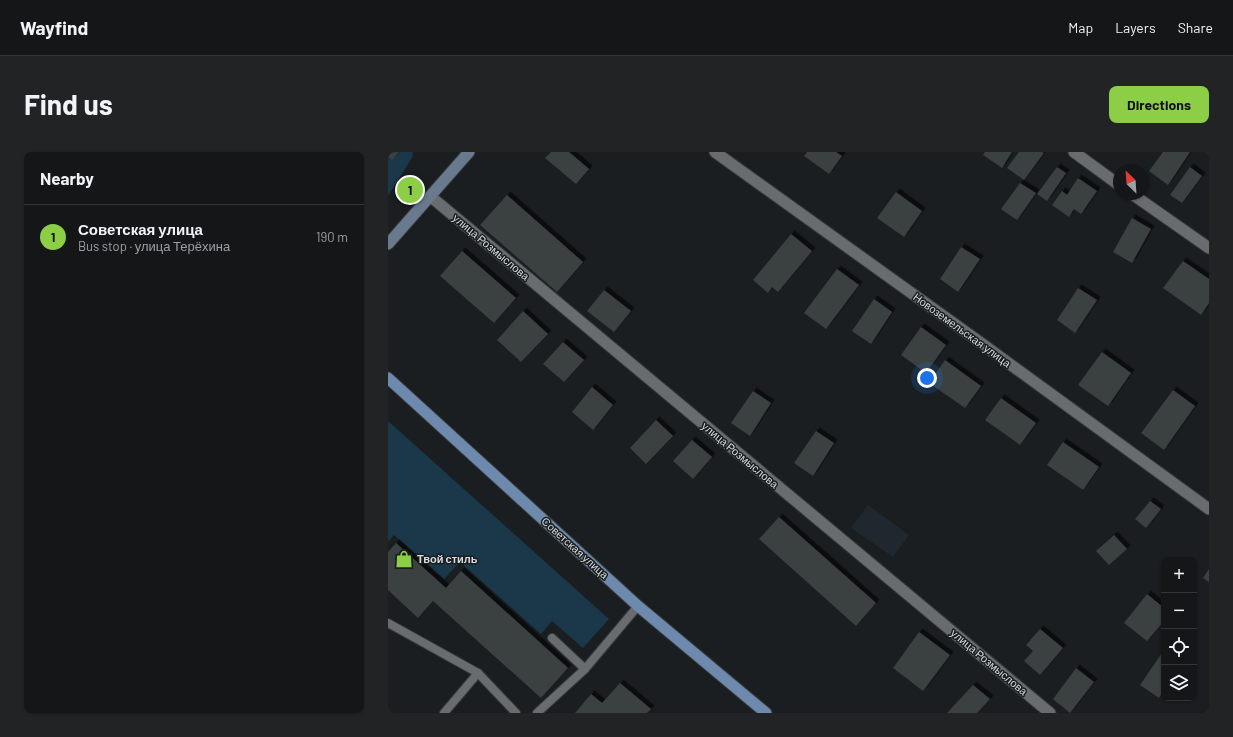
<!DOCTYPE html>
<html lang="en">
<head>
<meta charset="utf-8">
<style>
  body { margin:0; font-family:Barlow,sans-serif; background:#212325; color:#f1f3f6 }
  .controls { position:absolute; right:12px; bottom:12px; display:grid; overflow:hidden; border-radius:8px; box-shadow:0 1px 3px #0004 }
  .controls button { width:36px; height:36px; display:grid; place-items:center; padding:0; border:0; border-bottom:1px solid #333537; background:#141618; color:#f1f3f6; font:20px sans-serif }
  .compass { position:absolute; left:725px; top:12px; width:36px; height:36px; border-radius:50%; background:#141618; box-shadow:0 1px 3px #0004; rotate:335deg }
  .you { position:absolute; left:539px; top:226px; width:14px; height:14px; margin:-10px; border:3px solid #fff; border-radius:50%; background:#1a73e8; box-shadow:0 0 0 6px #1a73e833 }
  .badge { display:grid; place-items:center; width:26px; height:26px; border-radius:50%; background:#8cce45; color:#111; font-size:13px; font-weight:700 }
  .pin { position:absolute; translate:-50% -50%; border:2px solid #fff; box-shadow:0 1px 4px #0006 }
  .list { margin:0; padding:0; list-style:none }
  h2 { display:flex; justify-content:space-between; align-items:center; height:52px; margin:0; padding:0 16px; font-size:17px }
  h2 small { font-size:13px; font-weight:400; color:#9d9fa2 }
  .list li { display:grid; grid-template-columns:26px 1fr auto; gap:12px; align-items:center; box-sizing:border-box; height:64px; padding:0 16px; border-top:1px solid #333537 }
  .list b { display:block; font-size:15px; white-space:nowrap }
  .list p { margin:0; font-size:13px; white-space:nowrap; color:#9d9fa2 }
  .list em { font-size:13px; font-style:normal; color:#9d9fa2 }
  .icon { flex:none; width:22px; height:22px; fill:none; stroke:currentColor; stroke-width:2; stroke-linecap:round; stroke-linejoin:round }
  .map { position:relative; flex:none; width:821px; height:561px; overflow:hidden; border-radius:8px }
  header { display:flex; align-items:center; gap:24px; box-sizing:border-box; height:56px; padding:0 20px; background:#141618; border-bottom:1px solid #333537 }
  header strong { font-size:19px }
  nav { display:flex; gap:22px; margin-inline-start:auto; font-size:14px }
  .intro { display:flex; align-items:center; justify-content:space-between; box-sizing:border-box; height:96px; padding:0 24px }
  h1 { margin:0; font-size:28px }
  .button { padding:10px 18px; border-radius:8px; background:#8cce45; color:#111; font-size:14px; font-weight:700 }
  main { display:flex; gap:24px; padding:0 24px }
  aside { flex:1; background:#141618; border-radius:8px; box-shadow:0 1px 3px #0004 }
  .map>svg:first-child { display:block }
</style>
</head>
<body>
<header>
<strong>Wayfind</strong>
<nav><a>Map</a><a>Layers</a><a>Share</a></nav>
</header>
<div class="intro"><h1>Find us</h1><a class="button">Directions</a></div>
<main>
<aside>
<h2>Nearby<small></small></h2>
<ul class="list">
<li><span class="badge">1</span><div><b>Советская улица</b><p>Bus stop · улица Терёхина</p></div><em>190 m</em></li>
</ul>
</aside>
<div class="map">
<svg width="821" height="561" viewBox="0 0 821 561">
  <defs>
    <filter id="shadow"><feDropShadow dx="3.5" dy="-3.5" stdDeviation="0" flood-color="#0009"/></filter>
  </defs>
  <rect width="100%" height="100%" fill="#1a1e20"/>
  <path fill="#1e282e" d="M 480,353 L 521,383 L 505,405 L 463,376 Z"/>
  <g fill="#1a3849">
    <path d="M 0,0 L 25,0 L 24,6 L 0,44 Z"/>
    <path d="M 0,269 L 221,467 L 195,496 L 164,469 L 153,482 L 72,410 L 56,427 L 6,383 L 0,390 Z"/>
  </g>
  <g fill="#3a3f40" filter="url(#shadow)">
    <path d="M 0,0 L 11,0 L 4,8 L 0,5 Z"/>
    <path d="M 163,0 L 181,0 L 201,17 L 188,32 L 157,6 Z"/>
    <path d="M 419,0 L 448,0 L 454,4 L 441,22 L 416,4 Z"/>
    <path d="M 597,0 L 624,0 L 614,16 L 595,3 Z"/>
    <path d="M 631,0 L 654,0 L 656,1 L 636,28 L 619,16 Z"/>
    <path d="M 775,0 L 802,0 L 780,33 L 761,19 Z"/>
    <path d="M 669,15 L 678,21 L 659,49 L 649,42 Z"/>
    <path d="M 802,15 L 814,24 L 794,51 L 782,43 Z"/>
    <path d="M 690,26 L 709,39 L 693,62 L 686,57 L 681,65 L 664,53 L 674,39 L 679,43 Z"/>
    <path d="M 632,31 L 648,41 L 629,68 L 613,57 Z"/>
    <path d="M 508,40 L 534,59 L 516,85 L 489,66 Z"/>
    <path d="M 119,43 L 195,110 L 169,140 L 92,73 Z"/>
    <path d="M 744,66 L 763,77 L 744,111 L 725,100 Z"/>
    <path d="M 403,82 L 424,99 L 390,140 L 384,135 L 380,141 L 365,128 Z"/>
    <path d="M 573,95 L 592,107 L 570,140 L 552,127 Z"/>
    <path d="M 74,99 L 128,146 L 106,171 L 52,124 Z"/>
    <path d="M 795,109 L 821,127 L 821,151 L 813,163 L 775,136 Z"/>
    <path d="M 449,117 L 471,133 L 438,177 L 416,161 Z"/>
    <path d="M 690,136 L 709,148 L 687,181 L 669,168 Z"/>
    <path d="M 216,138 L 243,159 L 226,180 L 199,159 Z"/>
    <path d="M 486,147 L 504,160 L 483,192 L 464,179 Z"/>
    <path d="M 135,159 L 160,182 L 133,210 L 109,188 Z"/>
    <path d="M 533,175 L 558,193 L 538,221 L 513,203 Z"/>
    <path d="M 175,190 L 196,208 L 176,230 L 155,212 Z"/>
    <path d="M 714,200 L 743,221 L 720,254 L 690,233 Z"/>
    <path d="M 557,208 L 593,234 L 577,256 L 541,231 Z"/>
    <path d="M 204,235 L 225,253 L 205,278 L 184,260 Z"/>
    <path d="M 785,238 L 807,254 L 776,298 L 753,281 Z"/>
    <path d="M 365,239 L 383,251 L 362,284 L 343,271 Z"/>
    <path d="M 613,246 L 648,271 L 632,293 L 597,268 Z"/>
    <path d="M 268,268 L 285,284 L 258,312 L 242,296 Z"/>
    <path d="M 428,279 L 446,291 L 425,324 L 406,311 Z"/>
    <path d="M 304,288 L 324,305 L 305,327 L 285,309 Z"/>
    <path d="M 675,290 L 711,315 L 695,338 L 659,313 Z"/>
    <path d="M 762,349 L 773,357 L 758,376 L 747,367 Z"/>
    <path d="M 391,365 L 488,451 L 468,474 L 371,387 Z"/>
    <path d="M 726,383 L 739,397 L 721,413 L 708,399 Z"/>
    <path d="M 8,391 L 58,436 L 73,419 L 180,516 L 153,546 L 45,449 L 30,466 L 0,438 L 0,400 Z"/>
    <path d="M 821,417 L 821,430 L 815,426 Z"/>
    <path d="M 759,442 L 776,456 L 776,469 L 759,489 L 736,471 Z"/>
    <path d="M 652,477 L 675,496 L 652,523 L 636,509 L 645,499 L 638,493 Z"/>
    <path d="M 531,480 L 562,503 L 535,539 L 505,516 Z"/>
    <path d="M 774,501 L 776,503 L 776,538 L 771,546 L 752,533 Z"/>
    <path d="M 688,516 L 706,530 L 682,561 L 665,547 Z"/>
    <path d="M 232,531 L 263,557 L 259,561 L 187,561 L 203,542 L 214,551 Z"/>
    <path d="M 585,533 L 602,547 L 589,561 L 559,561 Z"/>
  </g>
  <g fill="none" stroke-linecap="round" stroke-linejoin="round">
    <g stroke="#383b3d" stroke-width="10">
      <g id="service">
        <path d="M 0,471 L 90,521 L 128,561"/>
        <path d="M 164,486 L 197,517"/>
        <path d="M 56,561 L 90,521"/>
        <path d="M 149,561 L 197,517 L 250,454"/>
      </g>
    </g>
    <g stroke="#383b3d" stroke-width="13">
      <g id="minor">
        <path d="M 327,0 L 593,191 L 821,357"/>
        <path d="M 686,0 L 731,33"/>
        <path d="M 744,42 L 821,96"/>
        <path d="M 42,44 L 662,561"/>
      </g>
    </g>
    <g stroke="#383b3d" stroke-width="13">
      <path id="secondary" d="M 0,92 L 81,0"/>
    </g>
    <g stroke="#383b3d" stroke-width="13">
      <path id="primary" d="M 0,226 L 250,454 L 378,561"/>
    </g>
    <use href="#service" stroke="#686c6f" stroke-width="8"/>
    <use href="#minor" stroke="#686c6f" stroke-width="11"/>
    <use href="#secondary" stroke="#6a7a8e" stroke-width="11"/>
    <use href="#primary" stroke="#6d89ad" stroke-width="11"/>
  </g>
  <defs>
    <g id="shop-bare" transform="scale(1.38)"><path d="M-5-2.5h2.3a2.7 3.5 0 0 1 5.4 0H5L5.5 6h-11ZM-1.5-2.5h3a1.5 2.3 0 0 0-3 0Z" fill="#8cce45" stroke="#1a1e20" stroke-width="2.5" paint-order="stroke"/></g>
  </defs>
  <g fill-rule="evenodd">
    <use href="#shop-bare" x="16" y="407"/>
  </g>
  <g text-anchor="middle" stroke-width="3" stroke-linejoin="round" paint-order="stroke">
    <g font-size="11" fill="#d9dcdd" stroke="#1a1e20">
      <text transform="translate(103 95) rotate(40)" y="4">улица Розмыслова</text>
      <text transform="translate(574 178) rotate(36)" y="4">Новоземельская улица</text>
      <text transform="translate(352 303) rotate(40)" y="4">улица Розмыслова</text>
      <text transform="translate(187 396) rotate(42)" y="4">Советская улица</text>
      <text transform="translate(601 510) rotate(40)" y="4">улица Розмыслова</text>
    </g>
    <g font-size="11" font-weight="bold" fill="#d9dcdd" stroke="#1a1e20" text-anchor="start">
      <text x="29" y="411">Твой стиль</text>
    </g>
  </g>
</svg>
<div class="controls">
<button>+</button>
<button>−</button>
<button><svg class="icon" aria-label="locate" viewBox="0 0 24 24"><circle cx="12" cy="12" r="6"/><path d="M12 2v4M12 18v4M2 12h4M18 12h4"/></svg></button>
<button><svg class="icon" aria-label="layers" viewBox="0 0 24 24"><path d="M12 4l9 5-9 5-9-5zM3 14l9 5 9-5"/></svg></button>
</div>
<svg class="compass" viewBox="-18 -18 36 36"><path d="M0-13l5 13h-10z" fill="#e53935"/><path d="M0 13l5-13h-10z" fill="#9d9fa2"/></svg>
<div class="you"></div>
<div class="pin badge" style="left:22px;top:38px">1</div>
</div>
</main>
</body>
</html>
